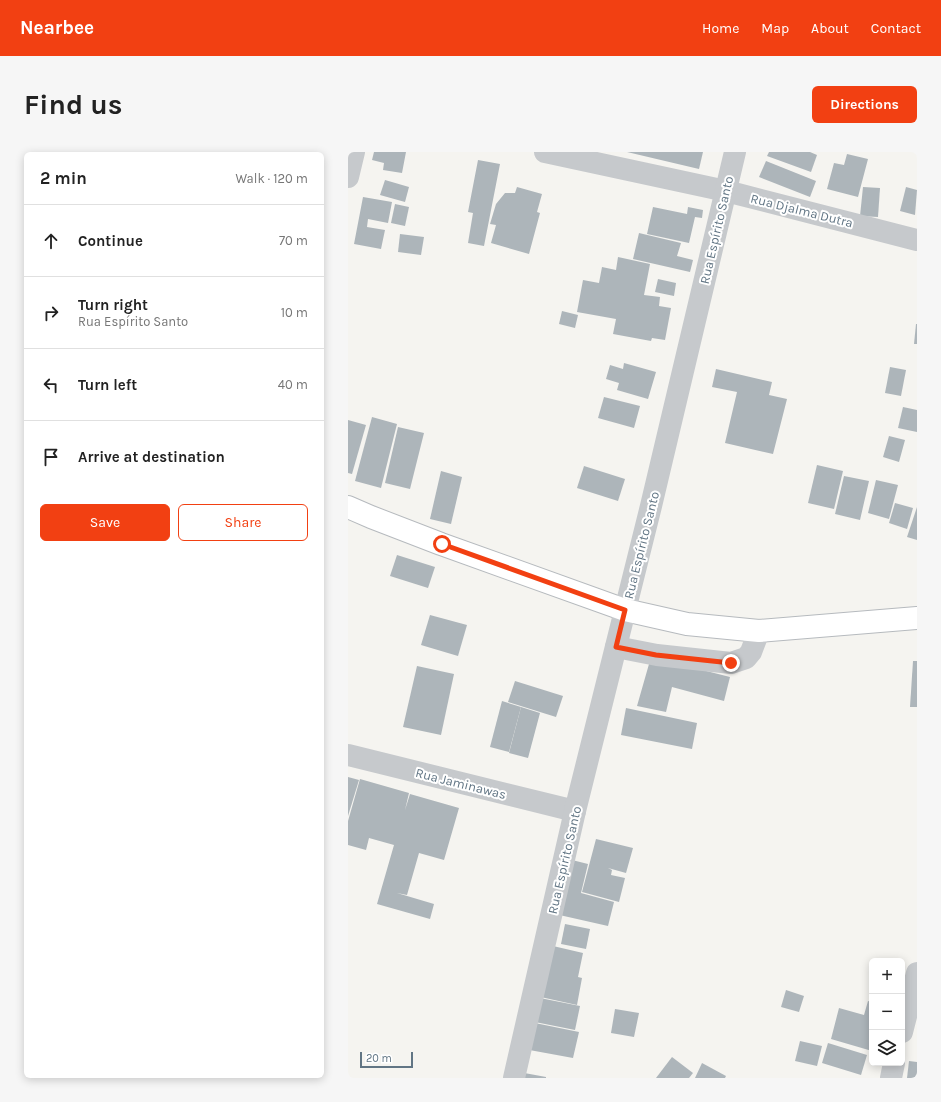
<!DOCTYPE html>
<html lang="en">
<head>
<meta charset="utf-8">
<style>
  body { margin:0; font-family:Karla,sans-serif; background:#f6f6f6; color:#222 }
  .controls { position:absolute; right:12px; bottom:12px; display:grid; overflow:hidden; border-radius:6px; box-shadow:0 2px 10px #0003 }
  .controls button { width:36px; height:36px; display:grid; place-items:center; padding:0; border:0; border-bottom:1px solid #e0e0e0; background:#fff; color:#222; font:20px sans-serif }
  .scale { position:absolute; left:12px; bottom:10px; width:53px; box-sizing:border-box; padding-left:4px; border:2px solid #617584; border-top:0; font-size:11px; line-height:14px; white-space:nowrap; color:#617584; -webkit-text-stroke:3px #fff; paint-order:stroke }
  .stop { position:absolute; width:12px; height:12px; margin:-9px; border:3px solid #f24012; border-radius:50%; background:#fff }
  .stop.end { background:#f24012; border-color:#fff; box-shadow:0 1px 4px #0008 }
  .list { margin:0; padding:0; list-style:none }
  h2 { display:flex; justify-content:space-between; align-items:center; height:52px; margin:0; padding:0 16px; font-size:17px }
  h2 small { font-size:13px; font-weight:400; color:#767676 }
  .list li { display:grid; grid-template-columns:26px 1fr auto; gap:12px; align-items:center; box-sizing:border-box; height:72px; padding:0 16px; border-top:1px solid #e0e0e0 }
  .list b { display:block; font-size:15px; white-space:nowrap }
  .list p { margin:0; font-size:13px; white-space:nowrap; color:#767676 }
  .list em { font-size:13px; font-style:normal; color:#767676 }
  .actions { display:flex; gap:8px; padding:12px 16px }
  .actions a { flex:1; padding:9px 0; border:1px solid #f24012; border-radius:6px; text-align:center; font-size:14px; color:#f24012 }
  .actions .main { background:#f24012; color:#fff }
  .icon { flex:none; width:22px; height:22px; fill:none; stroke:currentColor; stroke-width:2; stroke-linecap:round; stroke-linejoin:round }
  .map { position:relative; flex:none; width:569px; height:926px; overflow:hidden; border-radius:6px }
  header { display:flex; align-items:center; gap:24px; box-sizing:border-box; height:56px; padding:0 20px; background:#f24012; color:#fff }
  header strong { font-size:19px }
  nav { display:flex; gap:22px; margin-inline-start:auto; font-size:14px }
  .intro { display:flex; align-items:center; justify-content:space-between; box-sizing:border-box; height:96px; padding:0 24px }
  h1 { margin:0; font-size:28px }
  .button { padding:10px 18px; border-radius:6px; background:#f24012; color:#fff; font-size:14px; font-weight:700 }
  main { display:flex; gap:24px; padding:0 24px }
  aside { flex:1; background:#fff; border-radius:6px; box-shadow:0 2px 10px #0003 }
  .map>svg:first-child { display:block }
</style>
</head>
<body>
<header>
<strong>Nearbee</strong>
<nav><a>Home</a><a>Map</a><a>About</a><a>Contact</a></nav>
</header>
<div class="intro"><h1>Find us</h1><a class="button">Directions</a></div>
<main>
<aside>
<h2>2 min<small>Walk · 120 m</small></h2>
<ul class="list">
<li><svg class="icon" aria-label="ahead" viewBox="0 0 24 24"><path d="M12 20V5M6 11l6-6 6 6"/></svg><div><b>Continue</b></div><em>70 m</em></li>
<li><svg class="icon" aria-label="right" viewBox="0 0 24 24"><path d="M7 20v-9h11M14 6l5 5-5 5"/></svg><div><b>Turn right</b><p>Rua Espírito Santo</p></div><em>10 m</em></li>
<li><svg class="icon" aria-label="left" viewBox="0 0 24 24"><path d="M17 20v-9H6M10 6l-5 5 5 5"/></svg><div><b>Turn left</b></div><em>40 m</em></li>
<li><svg class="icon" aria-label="arrive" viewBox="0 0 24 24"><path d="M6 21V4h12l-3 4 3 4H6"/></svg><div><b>Arrive at destination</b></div></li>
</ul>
<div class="actions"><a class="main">Save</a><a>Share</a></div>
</aside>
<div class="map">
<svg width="569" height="926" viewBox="0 0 569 926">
  <rect width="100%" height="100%" fill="#f5f4f0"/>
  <g fill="#adb5ba">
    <path d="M 26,0 L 58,0 L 54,21 L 35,18 L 36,11 L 24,8 Z"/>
    <path d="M 279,0 L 355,0 L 351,17 Z"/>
    <path d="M 421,0 L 462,0 L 469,3 L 463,20 L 419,4 Z"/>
    <path d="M 499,2 L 520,7 L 510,45 L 479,37 L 486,11 L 496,13 Z"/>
    <path d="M 130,8 L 152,12 L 136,94 L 120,91 L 125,61 L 120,60 Z"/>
    <path d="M 418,9 L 468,29 L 462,45 L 411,25 Z"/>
    <path d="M 37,28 L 61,35 L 57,50 L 32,43 Z"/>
    <path d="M 169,35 L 194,42 L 189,60 L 192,61 L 181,102 L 143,91 L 148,73 L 142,72 L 148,52 L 157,41 L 167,41 Z"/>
    <path d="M 515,35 L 532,36 L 530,65 L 512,64 Z"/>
    <path d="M 558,35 L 569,38 L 567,63 L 552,59 Z"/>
    <path d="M 15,45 L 44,50 L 40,71 L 20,67 L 19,75 L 37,78 L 33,97 L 6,92 Z"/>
    <path d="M 47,52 L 61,55 L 57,74 L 43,71 Z"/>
    <path d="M 305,55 L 339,62 L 340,55 L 355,58 L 354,66 L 347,65 L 341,91 L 299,82 Z"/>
    <path d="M 291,81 L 333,91 L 329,104 L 345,108 L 342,120 L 285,107 Z"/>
    <path d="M 52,82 L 76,85 L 73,103 L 50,100 Z"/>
    <path d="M 270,105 L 302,112 L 296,143 L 312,145 L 311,154 L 323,156 L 317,188 L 304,186 L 303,189 L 265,182 L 268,167 L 229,160 L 235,128 L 251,131 L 254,115 L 268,118 Z"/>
    <path d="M 310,127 L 328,131 L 326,144 L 307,140 Z"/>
    <path d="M 214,159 L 230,163 L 227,176 L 211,172 Z"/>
    <path d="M 568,172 L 569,172 L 569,192 L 566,192 Z"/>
    <path d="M 276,211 L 308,220 L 300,247 L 269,238 L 271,231 L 258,227 L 262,213 L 275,217 Z"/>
    <path d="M 542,215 L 558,218 L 553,244 L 537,241 Z"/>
    <path d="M 368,217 L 424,230 L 421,243 L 439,247 L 425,302 L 377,291 L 389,240 L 364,235 Z"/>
    <path d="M 256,245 L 292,254 L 286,276 L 250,266 Z"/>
    <path d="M 555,255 L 569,258 L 569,280 L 550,276 Z"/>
    <path d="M 24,265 L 49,272 L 33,336 L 7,329 Z"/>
    <path d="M 0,268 L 18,273 L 4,322 L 0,321 Z"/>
    <path d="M 50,275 L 76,281 L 62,337 L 37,331 Z"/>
    <path d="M 541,284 L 557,288 L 551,310 L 535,305 Z"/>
    <path d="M 469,313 L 495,319 L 486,357 L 460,351 Z"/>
    <path d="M 236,314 L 277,327 L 270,349 L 229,336 Z"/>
    <path d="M 93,319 L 114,325 L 103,372 L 82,367 Z"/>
    <path d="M 496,324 L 521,329 L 512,368 L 487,362 Z"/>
    <path d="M 528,328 L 550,333 L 541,367 L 520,361 Z"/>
    <path d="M 547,351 L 565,356 L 559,377 L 541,371 Z"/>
    <path d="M 569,355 L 569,388 L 559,385 Z"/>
    <path d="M 49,403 L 87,415 L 80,436 L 42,424 Z"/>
    <path d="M 82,463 L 119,473 L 110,504 L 73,493 Z"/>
    <path d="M 303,505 L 382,525 L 376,549 L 324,535 L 318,560 L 289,554 Z"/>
    <path d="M 565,509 L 569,509 L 569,555 L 562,555 Z"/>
    <path d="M 69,514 L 106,522 L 93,583 L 55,575 Z"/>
    <path d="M 167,529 L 215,544 L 208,565 L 160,550 Z"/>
    <path d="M 154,549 L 173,555 L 161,600 L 142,595 Z"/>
    <path d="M 173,555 L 192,561 L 180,606 L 161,601 Z"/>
    <path d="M 278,556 L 349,571 L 344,597 L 273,583 Z"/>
    <path d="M 0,625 L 11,628 L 0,664 Z"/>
    <path d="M 12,627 L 61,641 L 57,658 L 62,642 L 111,656 L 96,708 L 71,701 L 59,743 L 49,741 L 86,752 L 82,767 L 29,752 L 46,693 L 21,686 L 18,698 L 0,693 L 0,669 Z"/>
    <path d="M 248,687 L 285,696 L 278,721 L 260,716 L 264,718 L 263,723 L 277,726 L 271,750 L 234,740 Z"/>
    <path d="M 220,707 L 240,712 L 233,741 L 266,750 L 260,774 L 207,762 Z"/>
    <path d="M 217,772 L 242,777 L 238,797 L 213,792 Z"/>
    <path d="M 205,794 L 235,801 L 230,825 L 234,826 L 229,853 L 188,844 Z"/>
    <path d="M 438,838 L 456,844 L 451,860 L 433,855 Z"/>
    <path d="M 187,845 L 232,854 L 227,878 L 182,869 Z"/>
    <path d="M 520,849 L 524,850 L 524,899 L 483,887 L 491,856 L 516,863 Z"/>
    <path d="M 267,857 L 291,861 L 286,885 L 263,881 Z"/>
    <path d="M 182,870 L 231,880 L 225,906 L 176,897 Z"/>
    <path d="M 452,889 L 474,894 L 469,914 L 447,909 Z"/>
    <path d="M 480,891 L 519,903 L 513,923 L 474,911 Z"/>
    <path d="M 324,905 L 345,921 L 341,926 L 308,926 Z"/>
    <path d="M 561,909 L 569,910 L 569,926 L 559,926 Z"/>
    <path d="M 354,911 L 378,924 L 377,926 L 347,926 Z"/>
    <path d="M 171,920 L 198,925 L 198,926 L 170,926 Z"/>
  </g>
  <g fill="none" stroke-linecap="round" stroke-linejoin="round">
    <g stroke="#b6babe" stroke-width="24">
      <path id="major" d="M 0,355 L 23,365 L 93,392 L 277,458 L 339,472 L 411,479 L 569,466"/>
    </g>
    <g stroke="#c6c9cc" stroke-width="22">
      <path d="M 197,0 L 378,39 L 569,88"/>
      <path d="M 0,25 L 6,0"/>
      <path d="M 268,495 L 309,503 L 383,511 L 398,506 L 403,500 L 411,479"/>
      <path d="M 0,603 L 227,659"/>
      <path d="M 554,880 L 569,821"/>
      <path d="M 166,926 L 227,659 L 303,354 L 387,0"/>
      <path d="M 543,926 L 546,911"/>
    </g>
    <use href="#major" stroke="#fff" stroke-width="22"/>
  </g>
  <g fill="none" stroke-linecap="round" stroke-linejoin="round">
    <path stroke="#f24012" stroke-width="5" d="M 94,392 L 277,458 L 268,495 L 308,503 L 383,511"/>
  </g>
  <g text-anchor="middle" stroke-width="4" stroke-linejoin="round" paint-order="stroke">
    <g font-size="13" fill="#617584" stroke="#fff">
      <text transform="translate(454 58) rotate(14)" y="5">Rua Djalma Dutra</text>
      <text transform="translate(368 78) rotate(-77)" y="5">Rua Espírito Santo</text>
      <text transform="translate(293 393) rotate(-76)" y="5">Rua Espírito Santo</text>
      <text transform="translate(113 631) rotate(14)" y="5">Rua Jaminawas</text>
      <text transform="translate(216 708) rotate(-77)" y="5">Rua Espírito Santo</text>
    </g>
  </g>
</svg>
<div class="controls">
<button>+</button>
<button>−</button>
<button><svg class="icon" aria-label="layers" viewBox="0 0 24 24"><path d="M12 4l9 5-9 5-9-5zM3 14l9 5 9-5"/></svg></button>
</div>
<div class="scale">20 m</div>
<div class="stop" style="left:94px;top:392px"></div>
<div class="stop end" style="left:383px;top:511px"></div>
</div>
</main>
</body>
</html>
